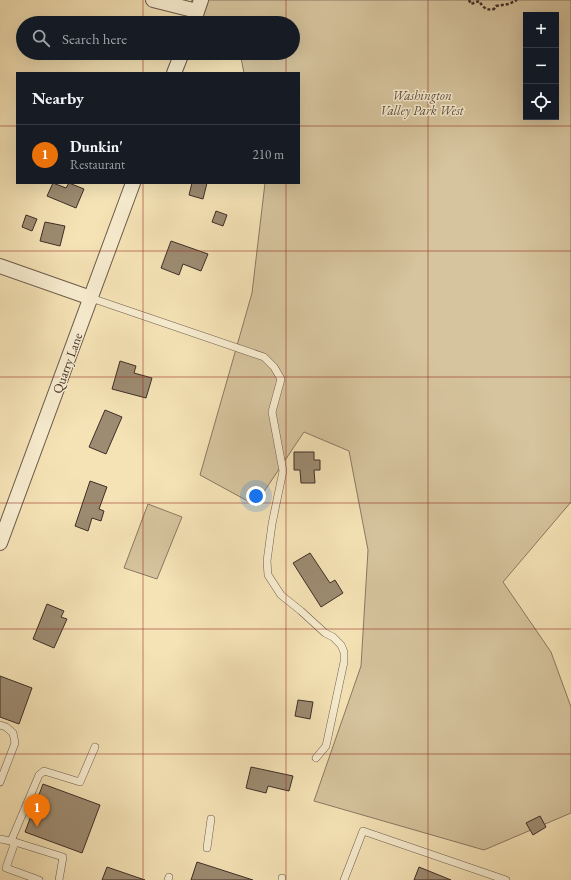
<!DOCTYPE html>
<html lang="en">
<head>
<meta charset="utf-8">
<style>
  body { margin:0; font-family:"EB Garamond",serif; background:#242831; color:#f1f3f6 }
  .controls { position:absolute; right:12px; top:12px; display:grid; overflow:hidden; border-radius:0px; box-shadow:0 4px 16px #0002 }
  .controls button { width:36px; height:36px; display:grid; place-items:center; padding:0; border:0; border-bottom:1px solid #363941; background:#171b24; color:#f1f3f6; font:20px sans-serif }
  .you { position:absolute; left:256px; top:496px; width:14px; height:14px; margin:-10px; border:3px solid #fff; border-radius:50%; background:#1a73e8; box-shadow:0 0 0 6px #1a73e833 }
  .badge { display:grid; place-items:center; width:26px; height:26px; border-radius:50%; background:#c59692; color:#fff; font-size:13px; font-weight:700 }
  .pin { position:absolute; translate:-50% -33px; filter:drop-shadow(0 1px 2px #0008) }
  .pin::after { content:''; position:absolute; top:21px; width:14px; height:12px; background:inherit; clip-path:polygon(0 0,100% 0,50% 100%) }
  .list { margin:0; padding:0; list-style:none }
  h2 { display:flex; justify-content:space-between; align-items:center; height:52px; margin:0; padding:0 16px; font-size:17px }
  h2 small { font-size:13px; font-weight:400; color:#9ea1a6 }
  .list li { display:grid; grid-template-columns:26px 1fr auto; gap:12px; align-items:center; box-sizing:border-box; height:60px; padding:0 16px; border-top:1px solid #363941 }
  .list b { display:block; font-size:15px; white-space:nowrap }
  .list p { margin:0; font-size:13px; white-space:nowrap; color:#9ea1a6 }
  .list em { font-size:13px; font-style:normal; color:#9ea1a6 }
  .icon { flex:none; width:22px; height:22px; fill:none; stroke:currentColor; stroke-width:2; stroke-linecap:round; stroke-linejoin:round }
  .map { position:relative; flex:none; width:571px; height:880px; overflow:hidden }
  .search { position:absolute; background:#171b24; box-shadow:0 4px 16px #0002; left:16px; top:16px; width:284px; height:44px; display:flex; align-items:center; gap:10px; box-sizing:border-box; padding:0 14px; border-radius:22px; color:#9ea1a6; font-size:15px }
  .panel { position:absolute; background:#171b24; box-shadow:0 4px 16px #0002; left:16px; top:72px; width:284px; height:112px; border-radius:0px }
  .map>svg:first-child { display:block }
</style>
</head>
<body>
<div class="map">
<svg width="571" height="880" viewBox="0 0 571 880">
  <rect width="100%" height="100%" fill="#f5e3b6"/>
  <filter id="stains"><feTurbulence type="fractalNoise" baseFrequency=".005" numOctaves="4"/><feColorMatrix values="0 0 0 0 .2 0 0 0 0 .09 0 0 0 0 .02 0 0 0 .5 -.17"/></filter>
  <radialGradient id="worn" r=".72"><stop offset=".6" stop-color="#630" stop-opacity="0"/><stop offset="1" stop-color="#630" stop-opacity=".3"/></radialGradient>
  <g fill="#d6c49e" stroke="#8a7963" fill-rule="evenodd">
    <path d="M 192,0 L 571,0 L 571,502 L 503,582 L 551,652 L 571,707 L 571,813 L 484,850 L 314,801 L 361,666 L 368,550 L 349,451 L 304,432 L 255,505 L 200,475 L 252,293 L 265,183 L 299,183 L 299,73 L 244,73 L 240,53 L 293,53 L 293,23 L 198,23 L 184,19 ZM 526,15 L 556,15 L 556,117 L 526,117 Z"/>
    <path d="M 148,504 L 182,517 L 157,579 L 124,568 Z"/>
  </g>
  <g fill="#9d8c72" stroke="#3e2e28">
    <path d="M 53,183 L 66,188 L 69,183 L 84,189 L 76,208 L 47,196 Z"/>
    <path d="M 192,183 L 207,183 L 203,199 L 189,195 Z"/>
    <path d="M 216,211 L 227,215 L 223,226 L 212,222 Z"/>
    <path d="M 26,215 L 37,219 L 32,231 L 22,227 Z"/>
    <path d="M 45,222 L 65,226 L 60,246 L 40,241 Z"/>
    <path d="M 171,241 L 208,254 L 201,271 L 183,264 L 179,275 L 161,268 Z"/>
    <path d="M 120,361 L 136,366 L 134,373 L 152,378 L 146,398 L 112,389 Z"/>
    <path d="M 105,410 L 122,417 L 106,454 L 89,447 Z"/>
    <path d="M 294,452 L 314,452 L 314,460 L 320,460 L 320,470 L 314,470 L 315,483 L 301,483 L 300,470 L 294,470 Z"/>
    <path d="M 90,481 L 107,487 L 99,509 L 104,511 L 101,521 L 92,518 L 88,531 L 75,526 Z"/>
    <path d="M 310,553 L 330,583 L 335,580 L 343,593 L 321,607 L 293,563 Z"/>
    <path d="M 47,604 L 64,611 L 61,617 L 67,619 L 54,648 L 33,639 Z"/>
    <path d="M 0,676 L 32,688 L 19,724 L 0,717 Z"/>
    <path d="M 298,700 L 313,702 L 310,719 L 295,716 Z"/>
    <path d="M 251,767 L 293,776 L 289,791 L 268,786 L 266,793 L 246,788 Z"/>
    <path d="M 43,784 L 100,805 L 82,853 L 25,832 Z"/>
    <path d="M 540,816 L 546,827 L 533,835 L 526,823 Z"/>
    <path d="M 197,862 L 253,880 L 191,880 Z"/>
    <path d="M 107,867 L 145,880 L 102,880 Z"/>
    <path d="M 419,867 L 451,880 L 414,880 Z"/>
  </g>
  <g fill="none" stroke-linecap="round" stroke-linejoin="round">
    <g stroke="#6c5b4c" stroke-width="8">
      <g id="service">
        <path d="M 91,298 L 264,357 L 274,367 L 281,379 L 272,412 L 283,471 L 272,524 L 267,561 L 268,575 L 281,595 L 301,611 L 325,633 L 333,637 L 341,645 L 344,652 L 344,662 L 326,746 L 316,758"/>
        <path d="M 0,725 L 6,727 L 13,733 L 15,743 L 0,782"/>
        <path d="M 0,839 L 15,842"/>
        <path d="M 11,841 L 39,775 L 44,771 L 80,782 L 95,747"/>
        <path d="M 207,848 L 211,819"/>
        <path d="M 39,880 L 6,868 L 15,842 L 63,857 L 59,880"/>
        <path d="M 168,880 L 169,877"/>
        <path d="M 282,880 L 282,878"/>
        <path d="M 344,880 L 363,831 L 506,880"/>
      </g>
    </g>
    <g stroke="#6c5b4c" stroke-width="16">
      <g id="minor">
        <path d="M 153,0 L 197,11"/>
        <path d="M 193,23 L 201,0"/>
        <path d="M 174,73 L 182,53"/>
        <path d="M 0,266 L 91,298"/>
        <path d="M 0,543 L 133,183"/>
      </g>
    </g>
    <path stroke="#3e2e28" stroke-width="2.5" stroke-dasharray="3 2" stroke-linecap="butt" d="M 469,0 L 471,4 L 479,1 C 483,7 486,11 494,9 L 496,6 L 509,4 L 517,0"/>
    <use href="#service" stroke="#f8edd0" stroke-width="7"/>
    <use href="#minor" stroke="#f8edd0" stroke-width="14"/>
  </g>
  <path fill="none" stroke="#8f2418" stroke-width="1" stroke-opacity="0.55" d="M 143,0 L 143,23M 286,0 L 286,23M 428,0 L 428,880M 143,53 L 143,73M 286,53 L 286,73M 0,126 L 17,126M 299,126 L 571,126M 143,183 L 143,880M 286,183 L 286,880M 0,251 L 571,251M 0,377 L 571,377M 0,503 L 571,503M 0,629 L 571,629M 0,754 L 571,754"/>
  <g text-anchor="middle" stroke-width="3" stroke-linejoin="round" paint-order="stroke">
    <g font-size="13" font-style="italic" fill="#5c4c40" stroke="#f8edd0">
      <text x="422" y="100">Washington<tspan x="422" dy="15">Valley Park West</tspan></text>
    </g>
    <g font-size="13" fill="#3e2e28" stroke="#f8edd0">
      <text transform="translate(67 363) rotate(-70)" y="5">Quarry Lane</text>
    </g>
  </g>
  <rect width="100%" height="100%" filter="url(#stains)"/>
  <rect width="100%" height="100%" fill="url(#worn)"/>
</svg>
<div class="controls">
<button>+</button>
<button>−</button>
<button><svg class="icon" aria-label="locate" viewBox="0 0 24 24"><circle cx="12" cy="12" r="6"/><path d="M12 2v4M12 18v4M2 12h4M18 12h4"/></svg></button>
</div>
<div class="you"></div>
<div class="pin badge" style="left:37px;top:827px;background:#e8710a">1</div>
<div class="search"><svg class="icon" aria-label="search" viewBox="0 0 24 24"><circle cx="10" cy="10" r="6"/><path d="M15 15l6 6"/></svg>Search here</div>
<section class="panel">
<h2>Nearby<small></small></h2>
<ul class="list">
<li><span class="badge" style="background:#e8710a">1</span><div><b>Dunkin'</b><p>Restaurant</p></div><em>210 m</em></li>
</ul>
</section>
</div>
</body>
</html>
